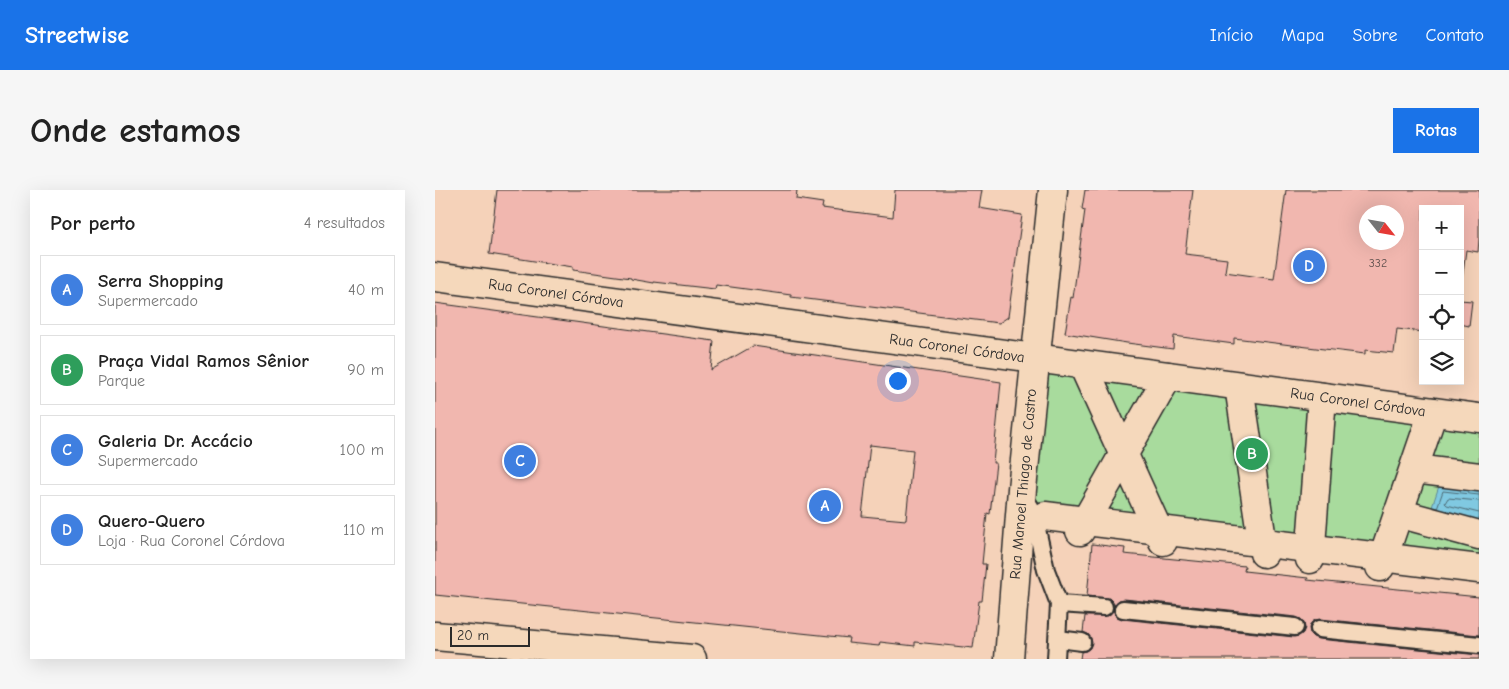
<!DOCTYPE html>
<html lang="pt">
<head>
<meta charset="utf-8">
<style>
  body { margin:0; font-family:"Comic Neue",sans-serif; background:#f6f6f6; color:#222 }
  .controls { position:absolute; right:15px; top:15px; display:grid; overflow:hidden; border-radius:0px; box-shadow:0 5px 20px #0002 }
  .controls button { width:45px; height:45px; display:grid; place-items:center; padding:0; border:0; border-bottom:1px solid #e0e0e0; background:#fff; color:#222; font:25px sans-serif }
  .compass { position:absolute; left:924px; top:15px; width:45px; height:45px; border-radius:50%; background:#fff; box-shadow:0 5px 20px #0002; rotate:121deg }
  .scale { position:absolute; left:15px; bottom:12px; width:80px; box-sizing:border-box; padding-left:5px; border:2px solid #2b2b2b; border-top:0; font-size:14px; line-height:18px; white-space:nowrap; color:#2b2b2b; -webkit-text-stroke:4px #f5d8bb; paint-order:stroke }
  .you { position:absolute; left:462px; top:190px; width:18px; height:18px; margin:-12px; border:4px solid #fff; border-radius:50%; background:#1a73e8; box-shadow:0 0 0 8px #1a73e833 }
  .badge { display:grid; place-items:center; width:32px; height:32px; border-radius:50%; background:#1a73e8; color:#fff; font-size:16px; font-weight:700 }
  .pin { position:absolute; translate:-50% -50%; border:2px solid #fff; box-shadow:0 1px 5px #0006 }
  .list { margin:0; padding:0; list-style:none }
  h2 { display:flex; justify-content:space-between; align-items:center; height:65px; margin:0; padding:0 20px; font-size:21px }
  h2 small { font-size:16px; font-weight:400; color:#767676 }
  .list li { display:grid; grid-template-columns:32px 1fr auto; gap:15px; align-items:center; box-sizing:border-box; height:70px; margin:0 10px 10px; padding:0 10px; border:1px solid #e0e0e0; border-radius:0px }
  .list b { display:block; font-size:19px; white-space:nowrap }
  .list p { margin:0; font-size:16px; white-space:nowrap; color:#767676 }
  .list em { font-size:16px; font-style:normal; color:#767676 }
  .icon { flex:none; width:28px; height:28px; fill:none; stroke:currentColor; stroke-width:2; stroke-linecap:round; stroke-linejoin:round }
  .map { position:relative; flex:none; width:1044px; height:469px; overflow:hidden; border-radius:0px }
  header { display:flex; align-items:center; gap:30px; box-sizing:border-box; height:70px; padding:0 25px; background:#1a73e8; color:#fff }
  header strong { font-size:24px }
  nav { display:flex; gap:28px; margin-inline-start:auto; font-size:18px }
  .intro { display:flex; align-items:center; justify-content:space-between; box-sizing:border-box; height:120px; padding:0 30px }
  h1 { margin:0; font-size:35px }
  .button { padding:12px 22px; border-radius:0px; background:#1a73e8; color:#fff; font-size:18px; font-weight:700 }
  main { display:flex; gap:30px; padding:0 30px }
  aside { flex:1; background:#fff; border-radius:0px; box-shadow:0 5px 20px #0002 }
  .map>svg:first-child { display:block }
</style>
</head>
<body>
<header>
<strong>Streetwise</strong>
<nav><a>Início</a><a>Mapa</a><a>Sobre</a><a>Contato</a></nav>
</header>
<div class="intro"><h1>Onde estamos</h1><a class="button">Rotas</a></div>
<main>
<aside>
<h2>Por perto<small>4 resultados</small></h2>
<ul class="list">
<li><span class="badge" style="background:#3f7fe0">A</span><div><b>Serra Shopping</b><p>Supermercado</p></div><em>40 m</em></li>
<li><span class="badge" style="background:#2e9e5b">B</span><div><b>Praça Vidal Ramos Sênior</b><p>Parque</p></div><em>90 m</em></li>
<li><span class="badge" style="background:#3f7fe0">C</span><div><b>Galeria Dr. Accácio</b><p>Supermercado</p></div><em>100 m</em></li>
<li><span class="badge" style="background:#3f7fe0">D</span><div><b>Quero-Quero</b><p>Loja · Rua Coronel Córdova</p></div><em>110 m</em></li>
</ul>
</aside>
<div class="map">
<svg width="1044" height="469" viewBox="0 0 1044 469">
  <rect width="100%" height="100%" fill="#f5d2b9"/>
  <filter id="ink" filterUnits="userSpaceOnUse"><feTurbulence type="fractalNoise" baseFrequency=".02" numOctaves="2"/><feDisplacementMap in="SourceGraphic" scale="10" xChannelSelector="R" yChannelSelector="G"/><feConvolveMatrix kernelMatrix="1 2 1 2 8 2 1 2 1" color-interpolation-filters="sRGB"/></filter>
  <g filter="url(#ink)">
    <path fill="#a8db9d" stroke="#6a8364" d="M 599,168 L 1044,229 L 1044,389 L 621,338 L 587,299 Z"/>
    <path fill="#80c9e1" stroke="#5e8a98" d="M 1004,296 L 1044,300 L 1044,334 L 995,323 Z"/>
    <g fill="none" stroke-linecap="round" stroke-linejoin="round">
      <g stroke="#4d6a74" stroke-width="1">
        <path d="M 1044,311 L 1013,308 L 1010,313 L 1012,315 L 1044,323"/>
        <path d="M 1002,318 L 1008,301 L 1044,305"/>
      </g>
    </g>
    <g fill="#f1b7af" stroke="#2b2b2b" fill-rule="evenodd">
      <path d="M 62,0 L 362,0 L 361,9 L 388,13 L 387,18 L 458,27 L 460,0 L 547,0 L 544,18 L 587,25 L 573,127 L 564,133 L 356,107 L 356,105 L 281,95 L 280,99 L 219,92 L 219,93 L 196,89 L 196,88 L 138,80 L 138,77 L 54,64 Z"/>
      <path d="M 650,0 L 758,0 L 750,64 L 792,69 L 790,82 L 839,89 L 851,0 L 1044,0 L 1044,49 L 1043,62 L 1031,60 L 1025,105 L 1025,19 L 988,19 L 988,142 L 962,139 L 959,163 L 930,160 L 930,164 L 799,148 L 799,154 L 739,146 L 738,159 L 692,153 L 630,143 L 636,107 L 638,108 L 650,20 L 647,19 ZM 932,22 L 962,22 L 962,52 L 932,52 Z"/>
      <path d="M 1025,110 L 1037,111 L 1034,136 L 1025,134 Z"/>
      <path d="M 0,113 L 279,151 L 276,180 L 318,156 L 566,192 L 558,273 L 561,273 L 555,324 L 552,323 L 547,374 L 551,374 L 547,411 L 544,411 L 538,458 L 480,452 L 480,456 L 445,452 L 444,456 L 413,453 L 414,448 L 0,405 ZM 435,255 L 478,260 L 471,330 L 427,326 Z"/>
      <path d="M 657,354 L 690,358 L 689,364 L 810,376 L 809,381 L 873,388 L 872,390 L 1044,407 L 1044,445 L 885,429 L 880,430 L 876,433 L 874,438 L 875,444 L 878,447 L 883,449 L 1044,465 L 1044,469 L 645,469 L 646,462 L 651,461 L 655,458 L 657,453 L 656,448 L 653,444 L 648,442 L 650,426 L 673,426 L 678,420 L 682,427 L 687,429 L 859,447 L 864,446 L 868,443 L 870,438 L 869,433 L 866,429 L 861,427 L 689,409 L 684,410 L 679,416 L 678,412 L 674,408 L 652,406 Z"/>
    </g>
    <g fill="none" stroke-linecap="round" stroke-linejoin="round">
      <g stroke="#2b2b2b" stroke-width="20">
        <g id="lane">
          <path d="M 595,316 L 599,326 L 611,380 L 624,414 L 621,469"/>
          <path d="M 624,414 L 669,417"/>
          <path d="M 688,419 L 860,437"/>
          <path d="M 884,439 L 1044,455"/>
          <path d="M 623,449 L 647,452"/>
        </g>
      </g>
      <g stroke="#2b2b2b" stroke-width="31">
        <g id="street">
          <path d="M 648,175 L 728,351"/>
          <path d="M 804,196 L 829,363"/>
          <path d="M 979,279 L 1044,287"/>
          <path d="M 963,323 L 1044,345"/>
          <path d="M 610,326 L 1044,379"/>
          <path d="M 645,341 L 733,186"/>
          <path d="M 875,369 L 887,207"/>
          <path d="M 945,377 L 998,222"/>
        </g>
      </g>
      <g stroke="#2b2b2b" stroke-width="31">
        <g id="secondary">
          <path d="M 0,87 L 1044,228"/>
          <path d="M 0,446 L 257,469"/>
          <path d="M 574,469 L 587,299 L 618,0"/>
        </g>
      </g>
      <use href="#lane" stroke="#f5d8bb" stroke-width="16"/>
      <use href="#street" stroke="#f5d8bb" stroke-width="28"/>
      <use href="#secondary" stroke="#f5d8bb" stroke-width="28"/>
    </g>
  </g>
  <g text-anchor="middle" stroke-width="4.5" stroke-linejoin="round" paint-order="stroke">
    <g font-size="12" fill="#5c4e4c">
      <text x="943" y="77">332</text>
    </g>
    <g font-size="15" fill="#2b2b2b" stroke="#f5d8bb">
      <text transform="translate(121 103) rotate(8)" y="5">Rua Coronel Córdova</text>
      <text transform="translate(522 158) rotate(8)" y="5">Rua Coronel Córdova</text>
      <text transform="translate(923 212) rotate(8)" y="5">Rua Coronel Córdova</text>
      <text transform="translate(588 294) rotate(-85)" y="5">Rua Manoel Thiago de Castro</text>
    </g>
  </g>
</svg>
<div class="controls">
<button>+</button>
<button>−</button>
<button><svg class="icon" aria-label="locate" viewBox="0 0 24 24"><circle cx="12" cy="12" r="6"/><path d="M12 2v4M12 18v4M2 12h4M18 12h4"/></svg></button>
<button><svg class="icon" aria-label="layers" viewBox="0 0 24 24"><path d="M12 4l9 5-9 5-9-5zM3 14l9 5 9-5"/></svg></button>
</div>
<svg class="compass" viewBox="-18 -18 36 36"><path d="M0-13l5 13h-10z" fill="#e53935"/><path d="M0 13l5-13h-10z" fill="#767676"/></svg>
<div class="scale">20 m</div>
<div class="you"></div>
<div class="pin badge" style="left:390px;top:316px;background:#3f7fe0">A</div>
<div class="pin badge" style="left:817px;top:264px;background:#2e9e5b">B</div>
<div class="pin badge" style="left:85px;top:271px;background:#3f7fe0">C</div>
<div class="pin badge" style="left:874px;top:76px;background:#3f7fe0">D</div>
</div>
</main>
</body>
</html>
